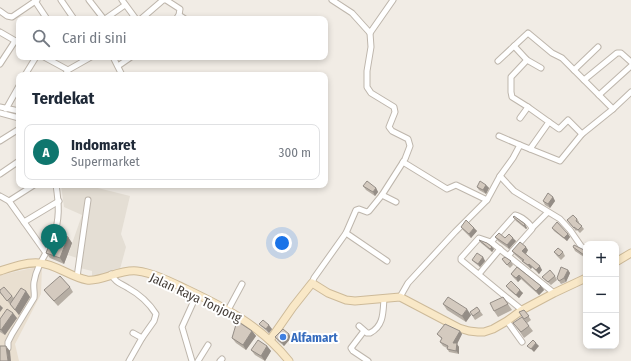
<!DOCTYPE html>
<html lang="id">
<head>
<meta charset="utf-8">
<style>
  body { margin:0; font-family:"Fira Sans Condensed",sans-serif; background:#f6f6f7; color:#1f2937 }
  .controls { position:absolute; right:12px; bottom:12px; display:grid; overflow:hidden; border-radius:8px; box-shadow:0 2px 6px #0003 }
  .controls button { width:36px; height:36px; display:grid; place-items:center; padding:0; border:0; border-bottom:1px solid #e0e1e3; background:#fff; color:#1f2937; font:20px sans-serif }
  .you { position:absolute; left:282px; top:243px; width:14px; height:14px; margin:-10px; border:3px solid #fff; border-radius:50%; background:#1a73e8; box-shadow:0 0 0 6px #1a73e833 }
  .badge { display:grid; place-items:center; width:26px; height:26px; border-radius:50%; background:#0f766e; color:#fff; font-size:13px; font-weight:700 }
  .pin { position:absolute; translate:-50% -33px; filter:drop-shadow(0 1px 2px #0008) }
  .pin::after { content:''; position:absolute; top:21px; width:14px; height:12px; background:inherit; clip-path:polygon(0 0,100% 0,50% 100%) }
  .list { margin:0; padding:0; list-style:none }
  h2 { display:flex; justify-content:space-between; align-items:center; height:52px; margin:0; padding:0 16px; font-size:17px }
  h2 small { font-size:13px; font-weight:400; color:#747a83 }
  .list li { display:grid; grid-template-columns:26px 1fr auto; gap:12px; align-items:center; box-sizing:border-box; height:56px; margin:0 8px 8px; padding:0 8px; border:1px solid #e0e1e3; border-radius:8px }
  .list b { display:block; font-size:15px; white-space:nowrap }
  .list p { margin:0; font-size:13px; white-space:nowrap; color:#747a83 }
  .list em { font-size:13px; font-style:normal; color:#747a83 }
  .icon { flex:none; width:22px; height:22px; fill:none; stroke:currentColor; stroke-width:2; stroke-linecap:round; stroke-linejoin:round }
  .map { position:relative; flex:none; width:631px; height:361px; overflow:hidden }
  .search { position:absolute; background:#fff; box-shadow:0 2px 6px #0003; left:16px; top:16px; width:312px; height:44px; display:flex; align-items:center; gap:10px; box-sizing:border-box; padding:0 14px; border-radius:8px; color:#747a83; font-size:15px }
  .panel { position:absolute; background:#fff; box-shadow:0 2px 6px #0003; left:16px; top:72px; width:312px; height:116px; border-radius:8px }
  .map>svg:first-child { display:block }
</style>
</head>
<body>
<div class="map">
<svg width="631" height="361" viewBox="0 0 631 361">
  <rect width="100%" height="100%" fill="#f1ece5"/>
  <path fill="#e4ded4" d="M 61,185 L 86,185 L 130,196 L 121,234 L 126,247 L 120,269 L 92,277 L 92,271 L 76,267 L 77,258 L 68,255 L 82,215 L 64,207 Z"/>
  <path fill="#e9dfd0" d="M 42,266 L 41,294 L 15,344 L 19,361 L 0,361 L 0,275 Z"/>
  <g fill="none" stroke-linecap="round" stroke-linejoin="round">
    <g stroke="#beb6ac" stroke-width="7">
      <g id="street">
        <path d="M 61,0 L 74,19"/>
        <path d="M 89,0 L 103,18 L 105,19 L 125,5"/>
        <path d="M 122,0 L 136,19"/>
        <path d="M 332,0 L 352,13 L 370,33 L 393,0"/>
        <path d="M 35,1 L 47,19"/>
        <path d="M 0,11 L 7,16 L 12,17 L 37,0"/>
        <path d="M 179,15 L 185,19"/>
        <path d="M 141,19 L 163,0 L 166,0 L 180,9 L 179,15 L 176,19"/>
        <path d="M 0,32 L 19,43"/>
        <path d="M 514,46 L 527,60 L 541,68"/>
        <path d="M 44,57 L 68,70"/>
        <path d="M 113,57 L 122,75"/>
        <path d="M 527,60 L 511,77 L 511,92 L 512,97 L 528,107"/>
        <path d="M 498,61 L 528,33 L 552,53 L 562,58 L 613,109 L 582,134 L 560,161 L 530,149"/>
        <path d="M 0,64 L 15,41"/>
        <path d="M 118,66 L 131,57"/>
        <path d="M 574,70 L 598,47"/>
        <path d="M 25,75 L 36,57"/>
        <path d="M 65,75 L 68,70 L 91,57"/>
        <path d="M 584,80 L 617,53 L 621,53 L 631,62"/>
        <path d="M 599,95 L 631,66"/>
        <path d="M 0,107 L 19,111"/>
        <path d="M 6,109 L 19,86"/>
        <path d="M 613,109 L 631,92"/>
        <path d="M 0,113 L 19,118"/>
        <path d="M 549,122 L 559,129 L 568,120 L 582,134"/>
        <path d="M 499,136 L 520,145"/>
        <path d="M 0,141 L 19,129"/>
        <path d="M 403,162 L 447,189 L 456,185 L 487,200"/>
        <path d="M 0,174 L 19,161"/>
        <path d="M 500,176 L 514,191 L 560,219 L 570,230 L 581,246 L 586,250"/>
        <path d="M 382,195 L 396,202"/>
        <path d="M 0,196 L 9,201 L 46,253"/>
        <path d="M 9,201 L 34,185"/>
        <path d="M 24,222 L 59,201"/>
        <path d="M 532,228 L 547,213"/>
        <path d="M 346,233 L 387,261"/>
        <path d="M 53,238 C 60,220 59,204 56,185"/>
        <path d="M 491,242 L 515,215 C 520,216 531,223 532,229 L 508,256"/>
        <path d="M 111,274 C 116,283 120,283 128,288 C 139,294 149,303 156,314 L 154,321 L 142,338 L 129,361"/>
        <path d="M 479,274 L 500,249"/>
        <path d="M 77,277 L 88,200"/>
        <path d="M 312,283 L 314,278 L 346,233 L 356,210 L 359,209 L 367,212 L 369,211 L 382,195 L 405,159 L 410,146 L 408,139 L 392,131 L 389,127 L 395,112 L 394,107 L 371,93 L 367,87 L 367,71 L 371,47 L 370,33"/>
        <path d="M 400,297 L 408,283 L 455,232 L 487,200 L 500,176 L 513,158 L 520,145 L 530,149 L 549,122 L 528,107 L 520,118"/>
        <path d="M 228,310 L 242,284"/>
        <path d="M 522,310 L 461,260 L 461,258 L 479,238 L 491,242 L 554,293"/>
        <path d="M 507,321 L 522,342"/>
        <path d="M 359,326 L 367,333 L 370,333 C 384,326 383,312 384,298"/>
        <path d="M 364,331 L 351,348 L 353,351 L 368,361"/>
        <path d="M 133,333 L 142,338"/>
        <path d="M 8,348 L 8,342 L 12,334 L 34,298 C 35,293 33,288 34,282 C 36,269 43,258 50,246"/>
        <path d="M 192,361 L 182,327 L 197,294"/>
        <path d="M 198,361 L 208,345"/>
        <path d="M 220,361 L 222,359"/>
      </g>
    </g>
    <g stroke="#cdba99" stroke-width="9">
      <g id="secondary">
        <path d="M 616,262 L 631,253"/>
        <path d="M 0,271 C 12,267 26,262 39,263 C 56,264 70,277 87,280 C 102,282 119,269 137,271 C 154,273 171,282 186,289 C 226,308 261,326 289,361"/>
        <path d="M 270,340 L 293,307 L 312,283 L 328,293 L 346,300 L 355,301 L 400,297 L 459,328 L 469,331 L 478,332 L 484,332 L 493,329 L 507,321 L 522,310 L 554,293 L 586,278"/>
      </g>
    </g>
    <use href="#street" stroke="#fff" stroke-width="5"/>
    <use href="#secondary" stroke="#f9e8c7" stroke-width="7"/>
  </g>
  <g fill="#b6aea4">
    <path d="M 486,185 L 489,188 L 486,194 L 479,190 L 477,187 Z"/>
    <path d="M 363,186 L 376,188 L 378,192 L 375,196 L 366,190 Z"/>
    <path d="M 553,197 L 555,201 L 550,208 L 545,205 L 543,201 Z"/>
    <path d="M 513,217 L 527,228 L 526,229 L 516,221 Z"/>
    <path d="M 577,219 L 579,222 L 579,223 L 584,229 L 580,233 L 577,230 L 576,231 L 567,220 Z"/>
    <path d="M 461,227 L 474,228 L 477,231 L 471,238 L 463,230 Z"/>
    <path d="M 552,228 L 568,234 L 570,237 L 567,241 L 554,231 Z"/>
    <path d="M 68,237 L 72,243 L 64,264 L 50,258 L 46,253 Z"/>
    <path d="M 495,237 L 505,238 L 516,241 L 509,249 L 498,241 Z"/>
    <path d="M 479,240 L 492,247 L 494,249 L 492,252 L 481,243 Z"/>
    <path d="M 573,247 L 586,251 L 586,260 L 584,257 L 575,251 Z"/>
    <path d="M 528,250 L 526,254 L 542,270 L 539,274 L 532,267 L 531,269 L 525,264 L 522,261 L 515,255 L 512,251 Z"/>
    <path d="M 554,252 L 563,252 L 565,256 L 561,260 L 557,256 Z"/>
    <path d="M 483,257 L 485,261 L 480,267 L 475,263 L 472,260 Z"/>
    <path d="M 502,259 L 511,261 L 513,265 L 510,268 L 505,263 Z"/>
    <path d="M 517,267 L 541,286 L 544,290 L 539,295 L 521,279 L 518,282 L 513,277 L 511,274 Z"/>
    <path d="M 568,270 L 570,273 L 566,282 L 561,284 L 557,278 Z"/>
    <path d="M 555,276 L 557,280 L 551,285 L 545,280 L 542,277 Z"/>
    <path d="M 506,286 L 523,293 L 519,298 L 509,290 Z"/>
    <path d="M 70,287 L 73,292 L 58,306 L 48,295 L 44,290 Z"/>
    <path d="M 26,291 L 30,297 L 19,315 L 10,304 L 11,303 L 10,304 L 0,293 L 12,296 L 14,298 Z"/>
    <path d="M 503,297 L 512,310 L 498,317 L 494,311 Z"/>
    <path d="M 443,304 L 471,315 L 466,322 L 447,310 Z"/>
    <path d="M 477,307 L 483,315 L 475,320 L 470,312 Z"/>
    <path d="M 524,310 L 531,320 L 527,323 L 519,312 Z"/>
    <path d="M 522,317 L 533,331 L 524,338 L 514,323 Z"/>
    <path d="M 17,318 L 5,335 L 0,332 L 0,319 Z"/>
    <path d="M 259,324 L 272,329 L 269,333 L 262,327 Z"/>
    <path d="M 252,331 L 256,336 L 246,350 L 236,343 L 232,338 Z"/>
    <path d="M 460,331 L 462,334 L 457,344 L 459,347 L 459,354 L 449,352 L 447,348 L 443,346 L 440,342 L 442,339 L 437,334 Z"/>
    <path d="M 289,334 L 291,338 L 284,346 L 278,341 L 275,337 Z"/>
    <path d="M 267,346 L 271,351 L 265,361 L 255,355 L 251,350 Z"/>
  </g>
  <g fill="#948d86">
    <path d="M 486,185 L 489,188 L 486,194 L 483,190 Z"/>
    <path d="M 376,188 L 378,192 L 375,196 L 373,192 Z"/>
    <path d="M 553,197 L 555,201 L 550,208 L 548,204 Z"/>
    <path d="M 525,224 L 527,228 L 526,229 L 524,226 Z"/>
    <path d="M 474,228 L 477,231 L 471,238 L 469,234 Z"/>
    <path d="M 568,234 L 570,237 L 567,241 L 564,238 Z"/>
    <path d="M 68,237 L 72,243 L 64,264 L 60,258 Z"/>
    <path d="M 513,238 L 516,241 L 509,249 L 507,245 Z"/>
    <path d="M 492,247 L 494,249 L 492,252 L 490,249 Z"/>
    <path d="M 526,247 L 528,250 L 525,255 L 522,251 Z"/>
    <path d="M 483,257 L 485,261 L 480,267 L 478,264 Z"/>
    <path d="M 529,264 L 532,267 L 531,269 L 528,265 Z"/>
    <path d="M 540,266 L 542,270 L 539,274 L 536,270 Z"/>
    <path d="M 568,270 L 570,273 L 566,282 L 564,278 Z"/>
    <path d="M 617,272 L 619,275 L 617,281 L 616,280 L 616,273 Z"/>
    <path d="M 519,275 L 521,279 L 518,282 L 516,278 Z"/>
    <path d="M 541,286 L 544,290 L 539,295 L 536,291 Z"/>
    <path d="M 520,290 L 523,293 L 519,298 L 516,295 Z"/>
    <path d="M 26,291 L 30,297 L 19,315 L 15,310 Z"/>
    <path d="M 0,305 L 3,308 L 0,312 Z"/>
    <path d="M 467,309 L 471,315 L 466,322 L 462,316 Z"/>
    <path d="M 13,313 L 17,318 L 5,335 L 1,330 Z"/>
    <path d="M 269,325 L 272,329 L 269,333 L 266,329 Z"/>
    <path d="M 252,331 L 256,336 L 246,350 L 243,345 Z"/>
    <path d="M 460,331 L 462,334 L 457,344 L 459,347 L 459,354 L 456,351 L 453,343 Z"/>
    <path d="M 289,334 L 291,338 L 284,346 L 282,343 Z"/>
    <path d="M 536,343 L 539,346 L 534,352 L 531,349 Z"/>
    <path d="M 6,346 L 10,351 L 11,361 L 8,361 Z"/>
    <path d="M 267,346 L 271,351 L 265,361 L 261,356 Z"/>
  </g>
  <g fill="#d4cabf" stroke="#948d86">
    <path d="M 367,181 L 376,188 L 373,192 L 363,186 Z"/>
    <path d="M 480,181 L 486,185 L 483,190 L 477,187 Z"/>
    <path d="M 548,193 L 553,197 L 548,204 L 543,201 Z"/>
    <path d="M 573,215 L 577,219 L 576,221 L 582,226 L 578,230 L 574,227 L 574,228 L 567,220 Z"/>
    <path d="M 514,216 L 525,224 L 524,226 L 513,217 Z"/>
    <path d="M 466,220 L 474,228 L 469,234 L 461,227 Z"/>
    <path d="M 557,222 L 568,234 L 564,238 L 552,228 Z"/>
    <path d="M 54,232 L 68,237 L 60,258 L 46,253 Z"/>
    <path d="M 499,233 L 505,238 L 509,234 L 513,238 L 507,245 L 495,237 Z"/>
    <path d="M 479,240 L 487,243 L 492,247 L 490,249 Z"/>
    <path d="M 520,242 L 526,247 L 522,251 L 540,266 L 536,270 L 529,264 L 528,265 L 522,261 L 524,260 L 512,251 Z"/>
    <path d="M 574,245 L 586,251 L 586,257 L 584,256 L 584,255 L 573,247 Z"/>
    <path d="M 558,248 L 563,252 L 559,256 L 554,252 Z"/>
    <path d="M 477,253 L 483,257 L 478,264 L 472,260 Z"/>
    <path d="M 505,257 L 511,261 L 507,265 L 502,259 Z"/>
    <path d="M 517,267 L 541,286 L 536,291 L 519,275 L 516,278 L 511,274 Z"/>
    <path d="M 561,267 L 568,270 L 564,278 L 559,281 L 557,278 Z"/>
    <path d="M 550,270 L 555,276 L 548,282 L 542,277 Z"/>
    <path d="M 60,276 L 70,287 L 54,301 L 44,290 Z"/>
    <path d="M 511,281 L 520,290 L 516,295 L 506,286 Z"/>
    <path d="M 4,287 L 12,296 L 7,301 L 0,292 L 0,290 Z"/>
    <path d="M 21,288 L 26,291 L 15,310 L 10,304 Z"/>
    <path d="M 448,297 L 467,309 L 462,316 L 443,304 Z"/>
    <path d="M 503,297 L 508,304 L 494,311 L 490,303 Z"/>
    <path d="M 477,307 L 480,311 L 473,316 L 470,312 Z"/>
    <path d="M 7,309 L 13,313 L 1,330 L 0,329 L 0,319 Z"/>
    <path d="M 524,310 L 529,316 L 524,319 L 519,312 Z"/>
    <path d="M 522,317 L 529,326 L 521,332 L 513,323 Z"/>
    <path d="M 263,320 L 269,325 L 266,329 L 259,324 Z"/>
    <path d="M 237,321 L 252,331 L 243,345 L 232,338 Z"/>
    <path d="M 445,324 L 460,331 L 453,343 L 457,343 L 456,351 L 447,349 L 448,346 L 440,342 L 442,338 L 437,334 Z"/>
    <path d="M 283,329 L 289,334 L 282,343 L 275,337 Z"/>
    <path d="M 258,340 L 267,346 L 261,356 L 251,350 Z"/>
    <path d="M 533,340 L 536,343 L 531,349 L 527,346 Z"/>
    <path d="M 0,346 L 6,346 L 8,361 L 0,361 Z"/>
  </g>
  <circle fill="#3f7fe0" stroke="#fff" stroke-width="1.5" cx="283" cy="337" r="4"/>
  <g text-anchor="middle" stroke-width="4" stroke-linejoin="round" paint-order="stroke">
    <g font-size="13" fill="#433c36" stroke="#fff">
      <text transform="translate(196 297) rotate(25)" y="5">Jalan Raya Tonjong</text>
    </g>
    <g font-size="13" font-weight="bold" fill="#366cbe" stroke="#fff" text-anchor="start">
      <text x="291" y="342">Alfamart</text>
    </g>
  </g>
</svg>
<div class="controls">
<button>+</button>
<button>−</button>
<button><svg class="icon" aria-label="layers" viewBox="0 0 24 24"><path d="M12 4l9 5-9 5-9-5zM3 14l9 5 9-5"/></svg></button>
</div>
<div class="you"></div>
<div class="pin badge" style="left:54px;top:257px">A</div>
<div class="search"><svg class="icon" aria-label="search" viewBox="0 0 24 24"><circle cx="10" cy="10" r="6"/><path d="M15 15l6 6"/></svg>Cari di sini</div>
<section class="panel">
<h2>Terdekat<small></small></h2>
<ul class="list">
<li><span class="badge">A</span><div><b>Indomaret</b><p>Supermarket</p></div><em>300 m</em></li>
</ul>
</section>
</div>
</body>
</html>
